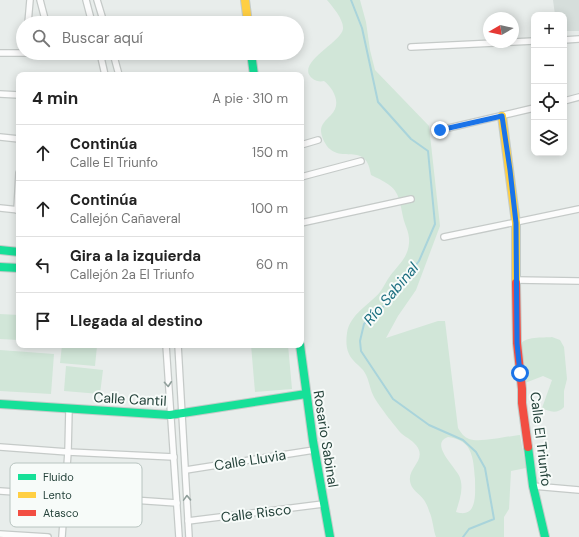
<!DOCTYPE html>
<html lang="es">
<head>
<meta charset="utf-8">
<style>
  body { margin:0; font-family:"DM Sans",sans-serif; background:#f6f6f6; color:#222 }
  .controls { position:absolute; right:12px; top:12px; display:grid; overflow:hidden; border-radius:8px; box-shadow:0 2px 10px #0003 }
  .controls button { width:36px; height:36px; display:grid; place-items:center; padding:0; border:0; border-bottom:1px solid #e0e0e0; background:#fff; color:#222; font:20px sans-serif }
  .compass { position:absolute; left:483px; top:12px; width:36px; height:36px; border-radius:50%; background:#fff; box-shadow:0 2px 10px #0003; rotate:261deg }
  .stop { position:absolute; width:12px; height:12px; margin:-9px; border:3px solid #1a73e8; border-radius:50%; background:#fff }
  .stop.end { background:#1a73e8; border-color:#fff; box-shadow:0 1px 4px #0008 }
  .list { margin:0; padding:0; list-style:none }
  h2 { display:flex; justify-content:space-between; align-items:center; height:52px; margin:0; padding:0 16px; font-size:17px }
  h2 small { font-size:13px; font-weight:400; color:#767676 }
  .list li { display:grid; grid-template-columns:26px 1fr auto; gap:12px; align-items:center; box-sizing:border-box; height:56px; padding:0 16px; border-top:1px solid #e0e0e0 }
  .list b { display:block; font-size:15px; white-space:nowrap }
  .list p { margin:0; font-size:13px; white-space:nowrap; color:#767676 }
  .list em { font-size:13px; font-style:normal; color:#767676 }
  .icon { flex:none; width:22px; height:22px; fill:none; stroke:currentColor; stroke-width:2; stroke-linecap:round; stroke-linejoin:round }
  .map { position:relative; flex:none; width:579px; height:537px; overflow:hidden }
  .search { position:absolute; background:#fff; box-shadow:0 2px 10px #0003; left:16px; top:16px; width:288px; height:44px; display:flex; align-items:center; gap:10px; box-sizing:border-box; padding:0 14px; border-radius:22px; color:#767676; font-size:15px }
  .panel { position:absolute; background:#fff; box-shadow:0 2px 10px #0003; left:16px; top:72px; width:288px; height:276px; border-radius:8px }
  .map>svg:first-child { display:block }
</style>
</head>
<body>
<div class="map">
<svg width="579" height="537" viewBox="0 0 579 537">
  <rect width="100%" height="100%" fill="#e8edeb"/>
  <path fill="#d6dedb" d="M 553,0 L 579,0 L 579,31 L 564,31 L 564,15 L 555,15 Z"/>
  <g fill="#d1e6d8" fill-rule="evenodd">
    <path d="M 327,0 L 360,0 L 366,22 L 370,50 L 375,70 L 429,126 L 440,226 L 416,290 L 398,316 L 386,338 L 438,321 L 445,321 L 458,428 C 461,433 464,437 469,439 C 480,443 508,436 520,435 L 526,468 L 511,471 L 509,509 L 504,517 L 504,537 L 436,537 C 433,529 433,519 429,511 C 428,507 426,503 424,500 C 419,493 411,490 410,481 C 408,468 425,461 418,448 C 414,441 407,438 402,434 C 396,428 376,402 373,395 C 369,386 369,378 363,370 C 358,364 352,361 349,354 C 346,348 346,340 347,333 C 350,314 369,305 380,292 C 384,287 386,281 390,276 C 398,265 408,258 409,243 C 410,233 405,226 403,217 C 398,189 396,187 371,175 C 366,137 336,170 323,139 C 318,127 323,123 331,115 C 342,104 334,89 324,81 C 320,82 316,81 313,79 C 293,64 341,43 343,29 C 344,20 333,7 327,0 ZM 448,437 C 456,438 465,441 469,449 C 474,458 474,470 475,479 C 475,493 478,519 456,512 C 459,501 464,490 460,478 C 458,469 428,444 448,437 Z"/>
    <path d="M 0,314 L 19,315 L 19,340 L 0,339 Z"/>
    <path d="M 552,337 L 560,340 L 564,347 L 567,379 L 564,391 L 564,407 C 558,414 549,412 542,408 L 552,380 L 543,376 L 525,383 L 520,345 C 525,336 543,338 552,337 Z"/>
    <path d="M 62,345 L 97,346 L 95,366 L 60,363 Z"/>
    <path d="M 251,345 L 288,345 L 292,389 L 255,392 Z"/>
    <path d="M 0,350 L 54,354 L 51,394 L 0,391 Z"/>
    <path d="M 66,366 L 103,370 L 100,394 L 64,391 Z"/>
  </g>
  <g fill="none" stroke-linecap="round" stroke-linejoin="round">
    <path stroke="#a9d4db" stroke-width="2" d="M 351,0 L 362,28 L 378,102 L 411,139 L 428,151 L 435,224 L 419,261 L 385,305 L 364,324 L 360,341 L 361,351 L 393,399 L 429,425 L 463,440 L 476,452 L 485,468 L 494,519 L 469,529 L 463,537"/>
    <g stroke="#c5cac8" stroke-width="8">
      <g id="street">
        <path d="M 40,0 L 46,23"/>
        <path d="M 86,0 L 92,23"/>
        <path d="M 97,0 L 104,23"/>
        <path d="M 28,23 L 30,0"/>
        <path d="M 564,40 L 579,39"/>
        <path d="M 411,47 L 534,41"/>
        <path d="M 0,53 L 30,53"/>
        <path d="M 100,53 L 105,75"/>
        <path d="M 113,53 L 119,75"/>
        <path d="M 0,94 L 19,95"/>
        <path d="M 564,101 L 579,97"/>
        <path d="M 440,130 L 534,108"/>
        <path d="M 0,137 L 19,139"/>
        <path d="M 301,145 L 318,140"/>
        <path d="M 301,177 L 361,161"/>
        <path d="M 0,208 L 19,210"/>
        <path d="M 17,210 L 19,173"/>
        <path d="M 301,223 L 411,199"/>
        <path d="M 444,237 L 579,209"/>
        <path d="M 516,280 L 579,281"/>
        <path d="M 166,345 L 179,537"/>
        <path d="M 178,345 L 189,537"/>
        <path d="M 0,447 L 68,452 L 174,457"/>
        <path d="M 186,470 L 314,450"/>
        <path d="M 533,486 L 579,490"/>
        <path d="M 0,491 L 177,503"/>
        <path d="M 188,521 L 323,504"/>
        <path d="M 0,534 L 48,537"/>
        <path d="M 62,537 L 68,452 L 69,409"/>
      </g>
    </g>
    <g stroke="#c3cbc8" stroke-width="10">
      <g id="fast">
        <path d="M 251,53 L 254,75"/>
        <path d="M 0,250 L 19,252"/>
        <path d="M 0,267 L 19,268"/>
        <path d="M 300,345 L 313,441 L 330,537"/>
        <path d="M 0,404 L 170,415 L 306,394"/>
        <path d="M 528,447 L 533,486 L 545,537"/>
      </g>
    </g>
    <g stroke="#c3cbc8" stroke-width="10">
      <g id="slow">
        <path d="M 245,0 L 248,23"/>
        <path d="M 502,116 L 516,223 L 516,283"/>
      </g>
    </g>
    <g stroke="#c3cbc8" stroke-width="10">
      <path id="jam" d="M 516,283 L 517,343 L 522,389 L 522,403 L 528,447"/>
    </g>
    <use href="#street" stroke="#fcfcfc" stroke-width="5.5"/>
    <use href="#fast" stroke="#16e098" stroke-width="8"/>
    <use href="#slow" stroke="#ffcf43" stroke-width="8"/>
    <use href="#jam" stroke="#f24e42" stroke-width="8"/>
  </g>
  <defs><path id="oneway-chevron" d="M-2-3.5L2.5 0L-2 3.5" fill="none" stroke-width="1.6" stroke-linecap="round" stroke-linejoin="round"/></defs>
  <g stroke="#909f9b">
    <use href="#oneway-chevron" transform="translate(168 384) rotate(86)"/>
    <use href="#oneway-chevron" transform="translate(187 498) rotate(-92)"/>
  </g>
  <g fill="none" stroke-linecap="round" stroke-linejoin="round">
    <path stroke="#1a73e8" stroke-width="5" d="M 440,130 L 502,116 L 510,170 L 516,223 L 517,343 L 520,373"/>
  </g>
  <g text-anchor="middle" stroke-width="4" stroke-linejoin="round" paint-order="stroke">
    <g font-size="14" fill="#24423a" stroke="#f7fbf9">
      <text transform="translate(130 399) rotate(3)" y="5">Calle Cantil</text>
      <text transform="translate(326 439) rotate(81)" y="5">Rosario Sabinal</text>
      <text transform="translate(541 439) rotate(83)" y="5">Calle El Triunfo</text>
      <text transform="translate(250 460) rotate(-9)" y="5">Calle Lluvia</text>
      <text transform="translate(256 513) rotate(-7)" y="5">Calle Risco</text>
    </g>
    <g font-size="15" font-style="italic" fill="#1c6f80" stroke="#f7fbf9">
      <text transform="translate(391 294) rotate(-50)" y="5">Río Sabinal</text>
    </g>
  </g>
  <rect x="10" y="463" width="132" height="64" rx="6" fill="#f7fbf9" stroke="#b8c4c0" stroke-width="1"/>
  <rect x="18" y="474" width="18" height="6" fill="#16e098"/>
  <rect x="18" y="492" width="18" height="6" fill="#ffcf43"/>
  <rect x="18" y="510" width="18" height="6" fill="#f24e42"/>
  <g font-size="11" fill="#24423a">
    <text x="43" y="481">Fluido</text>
    <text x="43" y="499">Lento</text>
    <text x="43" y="517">Atasco</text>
  </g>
</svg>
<div class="controls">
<button>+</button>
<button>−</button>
<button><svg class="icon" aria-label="locate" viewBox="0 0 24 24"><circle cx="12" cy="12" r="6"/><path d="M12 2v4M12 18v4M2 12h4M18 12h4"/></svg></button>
<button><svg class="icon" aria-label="layers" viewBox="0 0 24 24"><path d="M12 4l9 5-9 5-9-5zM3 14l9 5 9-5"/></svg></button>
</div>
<svg class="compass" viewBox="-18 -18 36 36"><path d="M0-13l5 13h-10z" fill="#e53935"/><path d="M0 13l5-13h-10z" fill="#767676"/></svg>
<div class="stop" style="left:520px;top:373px"></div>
<div class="stop end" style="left:440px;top:130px"></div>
<div class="search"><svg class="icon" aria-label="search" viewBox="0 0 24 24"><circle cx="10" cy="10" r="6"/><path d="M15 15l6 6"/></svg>Buscar aquí</div>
<section class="panel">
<h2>4 min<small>A pie · 310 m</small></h2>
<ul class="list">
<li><svg class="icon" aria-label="ahead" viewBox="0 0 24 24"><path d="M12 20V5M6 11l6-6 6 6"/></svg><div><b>Continúa</b><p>Calle El Triunfo</p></div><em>150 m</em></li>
<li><svg class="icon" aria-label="ahead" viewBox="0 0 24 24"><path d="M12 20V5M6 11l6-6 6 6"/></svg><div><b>Continúa</b><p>Callejón Cañaveral</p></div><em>100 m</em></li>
<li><svg class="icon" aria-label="left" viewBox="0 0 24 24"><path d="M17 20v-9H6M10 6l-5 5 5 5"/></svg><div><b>Gira a la izquierda</b><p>Callejón 2a El Triunfo</p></div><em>60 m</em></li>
<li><svg class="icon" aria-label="arrive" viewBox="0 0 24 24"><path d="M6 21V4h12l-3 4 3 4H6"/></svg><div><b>Llegada al destino</b></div></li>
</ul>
</section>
</div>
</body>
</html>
